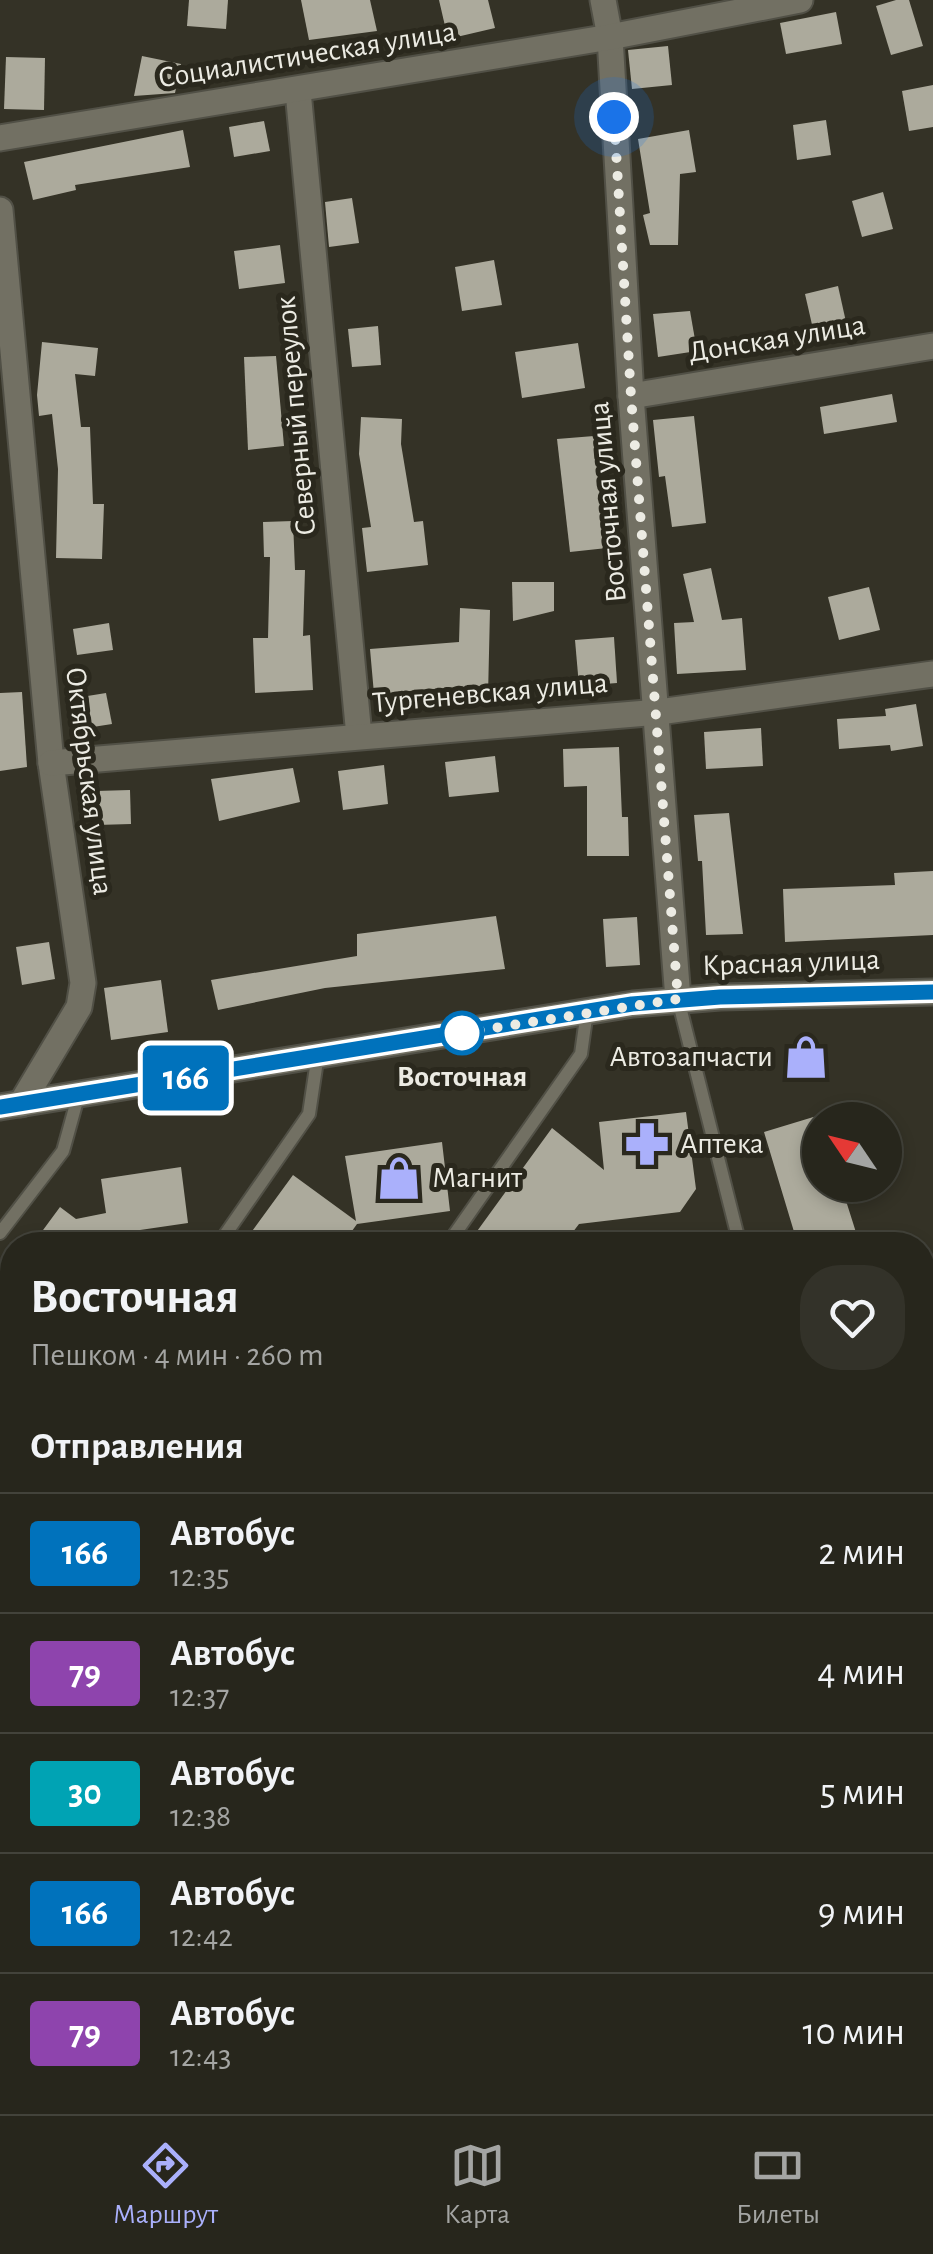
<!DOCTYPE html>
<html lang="ru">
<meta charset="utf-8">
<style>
body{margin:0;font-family:"Alegreya Sans",sans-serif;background:#333229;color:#f1f3f6;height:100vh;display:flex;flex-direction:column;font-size:38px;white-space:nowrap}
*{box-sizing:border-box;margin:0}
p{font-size:32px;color:#a4a5a3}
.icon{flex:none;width:55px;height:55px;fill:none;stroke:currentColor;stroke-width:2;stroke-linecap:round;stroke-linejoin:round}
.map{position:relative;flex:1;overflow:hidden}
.side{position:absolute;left:0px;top:1232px;width:935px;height:882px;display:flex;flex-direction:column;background:#27261c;border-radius:40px 40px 0 0;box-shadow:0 5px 15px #0003,0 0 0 2px #43433b}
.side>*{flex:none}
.badge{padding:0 20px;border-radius:8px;font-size:35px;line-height:65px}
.needle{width:65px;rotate:305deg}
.fabs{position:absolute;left:802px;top:1102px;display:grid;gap:20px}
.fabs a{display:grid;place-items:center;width:100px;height:100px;border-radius:50%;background:#27261c;box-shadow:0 5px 15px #0003,0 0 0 2px #43433b;font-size:50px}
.you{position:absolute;width:50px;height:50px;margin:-25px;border:8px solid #fff;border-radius:50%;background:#1a73e8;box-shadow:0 0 0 15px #1a73e833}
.map>.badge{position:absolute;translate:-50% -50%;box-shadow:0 0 0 5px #fff}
h2{padding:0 30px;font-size:38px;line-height:90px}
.round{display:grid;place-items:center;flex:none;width:105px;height:105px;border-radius:40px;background:#333229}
.headline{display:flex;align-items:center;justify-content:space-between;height:170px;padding:0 30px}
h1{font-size:48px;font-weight:700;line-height:75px}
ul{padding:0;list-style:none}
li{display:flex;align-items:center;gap:30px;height:120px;padding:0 30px;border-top:2px solid #43433b}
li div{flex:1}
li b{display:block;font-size:38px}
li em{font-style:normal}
li .badge{min-width:110px;font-weight:700;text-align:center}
.tab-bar{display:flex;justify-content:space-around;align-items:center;height:140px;border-top:2px solid #43433b;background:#27261c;font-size:28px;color:#a4a5a3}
.tab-bar a{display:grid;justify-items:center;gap:5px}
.tab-bar .on{color:#aab0fb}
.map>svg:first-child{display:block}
.building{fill:#acaa9c}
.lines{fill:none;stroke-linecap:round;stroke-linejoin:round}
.service-casing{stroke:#515046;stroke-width:16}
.minor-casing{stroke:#515046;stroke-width:29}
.tertiary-casing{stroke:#515046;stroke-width:29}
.path{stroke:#838278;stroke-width:5;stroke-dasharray:8 8;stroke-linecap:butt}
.service{stroke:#727063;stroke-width:12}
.minor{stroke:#727063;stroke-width:25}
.tertiary{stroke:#727063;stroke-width:25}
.line-casing{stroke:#fff;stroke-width:22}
.line{stroke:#0072bc;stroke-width:15}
.walk{stroke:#ecebe3;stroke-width:10;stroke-dasharray:0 18}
.stop-dot{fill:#fff;stroke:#0072bc;stroke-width:5}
.labels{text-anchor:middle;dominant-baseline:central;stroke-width:10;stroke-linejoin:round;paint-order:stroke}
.street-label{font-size:30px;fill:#ecebe3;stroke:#2a281d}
.poi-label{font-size:30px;fill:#ecebe3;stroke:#2a281d;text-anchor:start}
.stop-label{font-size:30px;font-weight:bold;fill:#ecebe3;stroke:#2a281d}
</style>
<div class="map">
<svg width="933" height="2114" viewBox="0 0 933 2114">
<rect width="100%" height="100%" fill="#343226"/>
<!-- building -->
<g class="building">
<path d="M189,0H228L226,29L187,26Z"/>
<path d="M301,0H370L377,31L309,40Z"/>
<path d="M439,0H488L495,28L448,39Z"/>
<path d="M896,0H909L923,46L891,55L876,6Z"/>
<path d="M836,12L842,44L786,54L780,23Z"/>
<path d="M668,46L672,85L632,89L628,50Z"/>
<path d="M142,56L181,64L175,93L134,96Z"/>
<path d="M6,57L45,58L44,110L4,109Z"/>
<path d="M933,85V127L909,131L902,91Z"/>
<path d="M826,120L831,155L797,160L793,125Z"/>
<path d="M264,121L270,151L234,157L229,127Z"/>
<path d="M183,130L190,167L75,185L76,190L33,200L24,162Z"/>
<path d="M689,130L696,172L680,174L678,245H650L643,215L650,213L638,139Z"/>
<path d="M883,192L893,229L862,237L852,201Z"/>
<path d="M352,198L359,243L329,247L325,202Z"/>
<path d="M280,245L285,283L239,289L234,251Z"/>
<path d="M494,260L502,305L462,311L455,267Z"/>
<path d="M838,286L846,322L813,329L805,294Z"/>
<path d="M690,311L697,351L658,357L653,314Z"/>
<path d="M378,326L381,365L352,367L348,329Z"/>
<path d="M42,342L98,348L95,376L75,374L81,427H90L93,504H104L102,559L56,558L58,469L52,414L39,416L37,395Z"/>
<path d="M578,343L585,388L522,398L515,352Z"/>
<path d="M276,356L284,446L248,450L244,357Z"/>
<path d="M892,394L897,422L824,434L820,407Z"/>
<path d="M694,416L706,523L672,527L665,476L659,477L653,420Z"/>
<path d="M361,417L402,419L401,444L414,522L423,521L428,565L367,572L362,528L371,527L359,454Z"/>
<path d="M594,436L607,548L570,552L557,439Z"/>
<path d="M293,521L295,570H305L303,636L310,635L313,690L255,693L253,638H268L270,557H264L263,522Z"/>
<path d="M711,568L722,620L742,618L746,670L677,674L674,623L694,622L683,574Z"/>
<path d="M512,582H554V611L513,621Z"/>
<path d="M869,587L880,630L839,640L828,597Z"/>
<path d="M460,608L490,610L488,696H457V687L374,694L370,649L459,642Z"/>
<path d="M109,623L113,650L77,655L73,629Z"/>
<path d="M614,637L617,683L579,686L575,640Z"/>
<path d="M22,692L27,767L0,771V693Z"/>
<path d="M106,693L112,724L80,729L75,698Z"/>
<path d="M916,704L923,746L891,751L890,745L839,749L837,719L886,716L885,709Z"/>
<path d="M761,728L763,766L706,769L704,732Z"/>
<path d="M619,747L622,817H628L629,856H587V786L564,787L563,749Z"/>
<path d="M495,756L499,792L449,797L445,762Z"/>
<path d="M384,765L388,804L343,810L338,771Z"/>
<path d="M293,768L300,802L219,821L211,779Z"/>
<path d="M130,790L131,824L97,825L96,791Z"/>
<path d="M729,813L743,934L706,935L702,861H698L694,815Z"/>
<path d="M933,871V935L785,942L783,889L895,885L894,873Z"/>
<path d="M496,916L505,969L325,988L218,1010L211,980L357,956V934Z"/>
<path d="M637,917L640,965L606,967L603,919Z"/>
<path d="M49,942L55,979L22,985L16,947Z"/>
<path d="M161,980L168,1032L111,1040L104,988Z"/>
<path d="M787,1046L819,1047L818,1068L787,1067Z"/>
<path d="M686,1112L696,1189L680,1212L579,1224L563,1245H467L552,1128L604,1170L599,1122Z"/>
<path d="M820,1115V1185H841L860,1245H798L764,1132Z"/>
<path d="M442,1142L450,1211L357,1224L342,1245H242L293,1175L356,1221L345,1156Z"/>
<path d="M181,1167L188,1223L99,1236L92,1245H32L60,1207L76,1219L106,1213L101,1179Z"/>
</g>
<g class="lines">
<!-- service casing -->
<g class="service-casing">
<g id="service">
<path d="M678,999L740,1245"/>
<path d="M0,1233L63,1151L78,1097"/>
<path d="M218,1245L309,1114L318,1054"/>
<path d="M447,1245L581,1054L587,1011"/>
<path d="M0,1499L12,1489"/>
<path d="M0,1759L12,1808"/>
<path d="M922,1784L933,1782"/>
<path d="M922,1928L933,1925"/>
<path d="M0,1999L7,1997"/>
<path d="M922,2084L933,2081"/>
<path d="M818,2114L859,2102"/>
</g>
</g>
<!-- minor casing -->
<g class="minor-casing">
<g id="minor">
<path d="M603,0L610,37L631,396L678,999"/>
<path d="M298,91L359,736"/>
<path d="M0,138L610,37L800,0"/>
<path d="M0,210L51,763L83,983L79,1007L21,1104"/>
<path d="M631,396L933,346"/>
<path d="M51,763L659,712L933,674"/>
</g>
</g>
<!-- tertiary casing -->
<g class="tertiary-casing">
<path id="tertiary" d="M0,1107L633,1004L720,997L933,992"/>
</g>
<!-- path -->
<path class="path" d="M101,2102L104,2114"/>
<!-- service -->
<use href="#service" class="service"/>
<!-- minor -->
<use href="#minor" class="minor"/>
<!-- tertiary -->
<use href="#tertiary" class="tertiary"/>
</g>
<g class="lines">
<!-- line casing -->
<g class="line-casing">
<path id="line" d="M0,1107L632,1004L720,997L933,992"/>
</g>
<!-- line -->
<use href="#line" class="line"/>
<!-- walk -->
<path class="walk" d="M462,1033L678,999L631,396L614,117"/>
</g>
<!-- icons -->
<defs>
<g id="shop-bare" transform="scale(3.45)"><path d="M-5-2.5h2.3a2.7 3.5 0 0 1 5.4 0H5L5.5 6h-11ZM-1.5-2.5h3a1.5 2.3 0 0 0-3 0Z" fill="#aab0fb" stroke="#2a281d" stroke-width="2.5" paint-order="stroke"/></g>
<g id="pharmacy-bare" transform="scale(3.45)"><path d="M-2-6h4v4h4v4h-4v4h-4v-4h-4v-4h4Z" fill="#aab0fb" stroke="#2a281d" stroke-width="2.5" paint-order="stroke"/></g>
</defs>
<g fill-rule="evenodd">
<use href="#shop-bare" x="806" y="1057"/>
<use href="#pharmacy-bare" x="647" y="1144"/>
<use href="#shop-bare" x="399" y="1178"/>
</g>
<!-- markers -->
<circle class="stop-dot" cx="462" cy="1033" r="20"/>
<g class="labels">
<!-- street labels -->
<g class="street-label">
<text transform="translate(307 55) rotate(-9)">Социалистическая улица</text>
<text transform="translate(777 339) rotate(-9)">Донская улица</text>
<text transform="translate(296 416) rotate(-95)">Северный переулок</text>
<text transform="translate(608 502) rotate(-95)">Восточная улица</text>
<text transform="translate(490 693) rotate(-5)">Тургеневская улица</text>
<text transform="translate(89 781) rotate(83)">Октябрьская улица</text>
<text transform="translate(791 963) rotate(-2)">Красная улица</text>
</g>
<!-- poi labels -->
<g class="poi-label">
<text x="773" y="1057" text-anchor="end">Автозапчасти</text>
<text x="680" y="1144">Аптека</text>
<text x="432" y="1178">Магнит</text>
</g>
<!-- stop labels -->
<g class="stop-label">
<text x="462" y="1077">Восточная</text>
</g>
</g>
</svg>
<div class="fabs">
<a><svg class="needle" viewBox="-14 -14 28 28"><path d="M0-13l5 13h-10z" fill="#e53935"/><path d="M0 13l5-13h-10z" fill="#a4a5a3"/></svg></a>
</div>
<div class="you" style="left:614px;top:117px"></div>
<b class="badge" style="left:186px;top:1078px;background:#0072bc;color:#fff">166</b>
<section class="side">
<div class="headline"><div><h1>Восточная</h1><p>Пешком · 4 мин · 260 m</p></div><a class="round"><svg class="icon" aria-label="heart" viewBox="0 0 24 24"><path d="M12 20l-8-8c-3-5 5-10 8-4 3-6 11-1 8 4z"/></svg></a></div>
<h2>Отправления</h2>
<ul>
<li><span class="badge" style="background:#0072bc;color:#fff">166</span><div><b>Автобус</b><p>12:35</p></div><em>2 мин</em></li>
<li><span class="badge" style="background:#8e44ad;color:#fff">79</span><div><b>Автобус</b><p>12:37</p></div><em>4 мин</em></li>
<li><span class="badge" style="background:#00a3b4;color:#fff">30</span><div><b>Автобус</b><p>12:38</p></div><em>5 мин</em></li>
<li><span class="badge" style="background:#0072bc;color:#fff">166</span><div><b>Автобус</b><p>12:42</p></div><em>9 мин</em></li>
<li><span class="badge" style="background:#8e44ad;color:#fff">79</span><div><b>Автобус</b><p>12:43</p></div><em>10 мин</em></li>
</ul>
</section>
</div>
<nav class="tab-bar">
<a class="on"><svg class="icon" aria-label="directions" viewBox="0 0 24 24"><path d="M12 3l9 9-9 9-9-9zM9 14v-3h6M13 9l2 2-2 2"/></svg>Маршрут</a>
<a><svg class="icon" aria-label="map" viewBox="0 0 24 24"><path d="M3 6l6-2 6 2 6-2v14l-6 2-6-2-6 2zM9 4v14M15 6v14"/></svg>Карта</a>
<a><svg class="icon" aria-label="tickets" viewBox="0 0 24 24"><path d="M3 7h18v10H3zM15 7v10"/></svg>Билеты</a>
</nav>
